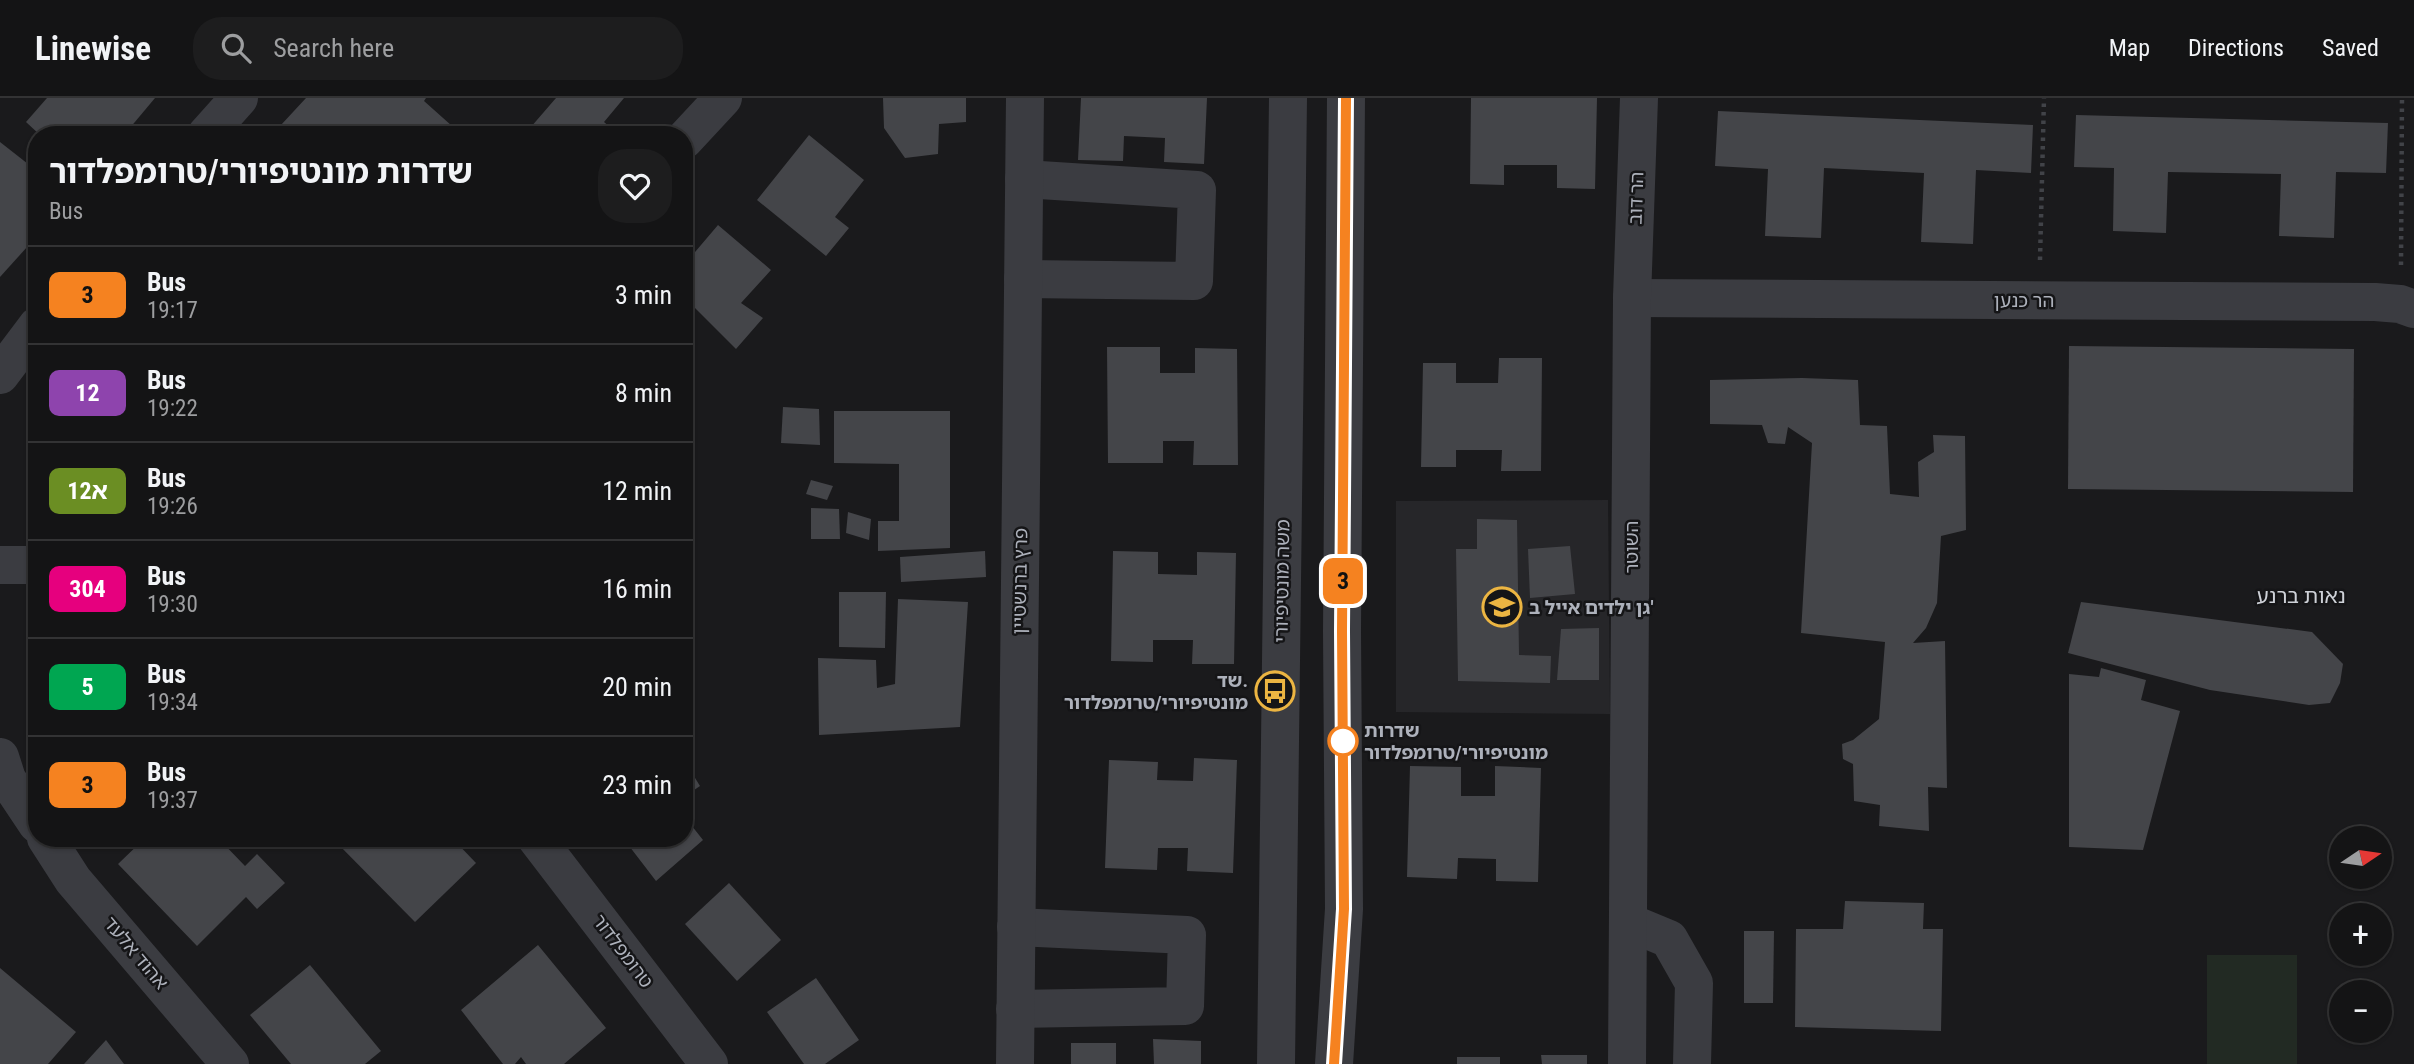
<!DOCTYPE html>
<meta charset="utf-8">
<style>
body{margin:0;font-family:"Roboto Condensed","Noto Sans Hebrew",sans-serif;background:#1d1d1e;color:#f1f3f6;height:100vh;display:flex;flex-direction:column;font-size:26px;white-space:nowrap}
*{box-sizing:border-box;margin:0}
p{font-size:23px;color:#9d9ea0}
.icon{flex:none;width:38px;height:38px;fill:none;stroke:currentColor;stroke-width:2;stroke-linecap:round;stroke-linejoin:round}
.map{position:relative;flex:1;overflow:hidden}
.drawer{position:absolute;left:28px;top:28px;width:665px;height:721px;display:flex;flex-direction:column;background:#141415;border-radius:28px;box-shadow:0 2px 5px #0004,0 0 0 2px #333334}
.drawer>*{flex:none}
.badge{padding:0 14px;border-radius:10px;font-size:24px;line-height:46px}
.needle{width:46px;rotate:77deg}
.fabs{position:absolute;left:2329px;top:728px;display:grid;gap:14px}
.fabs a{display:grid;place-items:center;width:63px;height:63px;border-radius:50%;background:#141415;box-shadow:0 2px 5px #0004,0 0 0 2px #333334;font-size:35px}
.map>.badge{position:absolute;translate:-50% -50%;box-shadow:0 0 0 4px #fff}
.round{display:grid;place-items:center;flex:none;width:74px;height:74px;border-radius:28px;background:#1d1d1e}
.headline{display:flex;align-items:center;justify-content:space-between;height:119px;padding:0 21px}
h1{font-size:33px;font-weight:700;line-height:52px}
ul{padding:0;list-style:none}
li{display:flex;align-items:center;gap:21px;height:98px;padding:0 21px;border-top:2px solid #333334}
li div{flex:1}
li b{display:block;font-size:26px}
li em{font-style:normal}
li .badge{min-width:77px;font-weight:700;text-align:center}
header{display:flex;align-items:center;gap:42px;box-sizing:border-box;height:98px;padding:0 35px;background:#141415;border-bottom:2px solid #333334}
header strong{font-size:33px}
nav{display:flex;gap:38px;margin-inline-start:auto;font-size:24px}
.search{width:490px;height:63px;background:#1d1d1e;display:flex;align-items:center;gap:18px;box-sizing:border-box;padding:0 24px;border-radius:28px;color:#9d9ea0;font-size:26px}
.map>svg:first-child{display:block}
.built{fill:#262629}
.green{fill:#222a23}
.building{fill:#444549}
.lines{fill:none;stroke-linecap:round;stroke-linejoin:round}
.path{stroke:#414348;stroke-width:4.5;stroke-dasharray:3.5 5;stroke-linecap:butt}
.minor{stroke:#3b3c41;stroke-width:38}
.line-casing{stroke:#fff;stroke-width:16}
.line{stroke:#f58220;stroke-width:10}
.stop-dot{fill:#fff;stroke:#f58220;stroke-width:3.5}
.labels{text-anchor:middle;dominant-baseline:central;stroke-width:5;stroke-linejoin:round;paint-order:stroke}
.street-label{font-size:19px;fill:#adb1bb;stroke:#151517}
.poi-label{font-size:19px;font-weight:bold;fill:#adb1bb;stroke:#151517;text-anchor:start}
.stop-label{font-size:19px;font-weight:bold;fill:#adb1bb;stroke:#151517;text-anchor:start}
.neighbourhood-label{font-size:21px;fill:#ced1d7;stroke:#151517}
</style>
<header>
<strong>Linewise</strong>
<div class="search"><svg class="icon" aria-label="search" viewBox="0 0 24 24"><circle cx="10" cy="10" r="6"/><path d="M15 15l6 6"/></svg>Search here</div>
<nav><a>Map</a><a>Directions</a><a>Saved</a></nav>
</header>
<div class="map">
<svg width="2414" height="966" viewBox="0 0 2414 966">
<rect width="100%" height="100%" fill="#1a1a1c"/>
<!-- built -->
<path class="built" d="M1608,402L1610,616L1396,614V403Z"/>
<!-- green -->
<rect class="green" x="2207" y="857" width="90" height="109"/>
<!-- building -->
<g class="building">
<path d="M47,0H155L124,37H40L26,24Z"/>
<path d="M306,0H426L424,3L452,28L445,37H291L281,27Z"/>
<path d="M556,0H624L604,24L619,37H524Z"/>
<path d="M883,0H966V24L939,26L938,56L905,60L884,30Z"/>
<path d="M1081,0H1207L1204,66L1164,64L1165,40L1124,38L1123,63L1078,62Z"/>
<path d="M1471,0H1597L1595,91L1557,90V67H1504V87L1470,86Z"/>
<path d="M1718,13L2033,27L2031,75L1976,72L1973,146L1921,144L1924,75L1824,70L1821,140L1765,138L1768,71L1715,68Z"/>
<path d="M2076,17L2388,25L2386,75L2336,74L2334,140L2279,138L2281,76L2168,74L2166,135L2113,133L2114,70L2074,69Z"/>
<path d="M809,37L864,82L835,119L849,130L826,158L757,102Z"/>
<path d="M0,44L37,73V138L0,179Z"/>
<path d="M718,127L771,172L741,205L763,220L736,251L684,199V167Z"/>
<path d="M2069,248L2354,251L2353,394L2068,391Z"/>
<path d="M1107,249H1160V275H1195V250L1237,251L1238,367H1193L1194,343H1163V365H1108Z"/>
<path d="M1499,260H1542L1541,373H1501L1502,352H1456V369H1421L1423,265H1456V285H1498Z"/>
<path d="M1802,280L1858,282L1860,327L1887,328L1890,396L1919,399L1918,364L1934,354L1933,337L1965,338L1966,432L1941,438L1937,505L1926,530L1913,545L1945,543L1947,690L1928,689L1929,733L1879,728L1880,707L1854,703L1853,666L1843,661L1842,646L1853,642L1879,621L1885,544L1801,535L1812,345L1788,329L1785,346L1768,345L1762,327L1710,326V282Z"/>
<path d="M783,309L819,311L820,347L781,345Z"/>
<path d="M834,313H950V450L878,453V423H899V366L834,365Z"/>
<path d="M811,382L833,388L827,402L806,396Z"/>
<path d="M811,410L839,411L840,441H811Z"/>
<path d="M848,414L871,421L869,442L846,435Z"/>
<path d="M1477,421L1517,422L1519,557L1551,558L1550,585L1458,583L1456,451H1477Z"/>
<path d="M1570,448L1575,496L1530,500L1528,451Z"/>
<path d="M985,453L986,479L901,484L900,459Z"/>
<path d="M1113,453L1158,454V476L1197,477V454L1236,455L1234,566H1192L1193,542H1153V564L1111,563Z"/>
<path d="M839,494H886L885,550L839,549Z"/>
<path d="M898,501L968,504L960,629L819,637L818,560L876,562L877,590L895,586Z"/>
<path d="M2081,504L2312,534L2343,566L2340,585L2330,605L2309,607L2210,592L2068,555Z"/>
<path d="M1599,530V582H1557L1561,531Z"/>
<path d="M2101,570L2146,582L2141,602L2180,613L2143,752L2069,749V576L2099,579Z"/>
<path d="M1194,660L1237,662L1233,775L1187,773L1188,750H1158L1157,772L1105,770L1109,662L1158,664L1157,682L1193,683Z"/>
<path d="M684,662L700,688L684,699Z"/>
<path d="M1410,668L1461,669V698H1495V668L1541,670L1538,784L1496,783V761L1458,760L1457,781L1407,779Z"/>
<path d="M684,718L703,742L656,783L623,740H684Z"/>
<path d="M145,740H218L245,768L257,756L285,785L257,811L246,799L197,848L118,766Z"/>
<path d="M332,740H452L476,765L415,824Z"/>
<path d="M729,785L781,842L737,883L685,826Z"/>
<path d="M1845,803L1924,805L1923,831H1943L1941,933L1795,929L1796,831H1843Z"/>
<path d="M1744,833H1774L1773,905H1744Z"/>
<path d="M538,847L606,930L564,966H526L521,959L515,966H503L461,912Z"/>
<path d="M310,867L381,953L365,966H291L250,917Z"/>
<path d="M0,870L76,934L48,966H0Z"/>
<path d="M816,880L859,942L825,966H804L767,914Z"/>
<path d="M1153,941L1201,943V966H1154Z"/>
<path d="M106,942L124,966H84Z"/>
<rect x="1071" y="945" width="45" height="21"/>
<path d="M1541,957H1587V966H1542Z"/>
<rect x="1457" y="959" width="43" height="7"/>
</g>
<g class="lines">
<!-- path -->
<g class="path">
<path d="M2040,162L2044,0"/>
<path d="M2401,167L2402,0"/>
</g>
<!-- minor -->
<g class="minor">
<path d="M206,37L239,0"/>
<path d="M684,42L723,0"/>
<path d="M1023,181L1194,183L1197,92L1024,81"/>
<path d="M1632,200L2375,204L2400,206L2414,211"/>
<path d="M0,277L37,228"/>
<path d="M0,467H37"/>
<path d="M0,659L7,681L37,726"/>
<path d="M46,740L73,782L230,966"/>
<path d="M536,740L709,966"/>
<path d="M1628,824L1669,841L1694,885L1692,966"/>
<path d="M1015,911L1185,908L1187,837L1016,829"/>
<path d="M1015,966L1025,0"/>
<path d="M1276,966L1288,0"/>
<path d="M1334,966L1344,811L1342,533L1346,0"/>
<path d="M1627,966L1632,200L1639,0"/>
</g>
</g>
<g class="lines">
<!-- line casing -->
<g class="line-casing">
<path id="line" d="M1334,966L1344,811L1342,533L1346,0"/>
</g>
<!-- line -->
<use href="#line" class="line"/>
</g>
<!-- icons -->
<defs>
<g id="school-ring" transform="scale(2.0125)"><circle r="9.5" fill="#151517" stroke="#ecb542" stroke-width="1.5"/><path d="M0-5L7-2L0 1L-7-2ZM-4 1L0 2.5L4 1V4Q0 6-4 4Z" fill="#ecb542"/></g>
<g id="bus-ring" transform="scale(2.0125)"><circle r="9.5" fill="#151517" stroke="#ecb542" stroke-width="1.5"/><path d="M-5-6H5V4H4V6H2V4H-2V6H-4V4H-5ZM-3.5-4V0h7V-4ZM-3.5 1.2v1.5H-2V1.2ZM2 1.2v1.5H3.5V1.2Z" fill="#ecb542"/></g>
</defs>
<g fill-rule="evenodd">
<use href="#school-ring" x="1502" y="509"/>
<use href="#bus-ring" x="1275" y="593"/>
</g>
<!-- markers -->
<circle class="stop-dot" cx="1343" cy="643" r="14"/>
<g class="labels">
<!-- street labels -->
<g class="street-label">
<text transform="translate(1636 100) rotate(-88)">הר דוב</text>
<text x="2024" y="202">הר כנען</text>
<text transform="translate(1631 449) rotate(-90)">השוטר</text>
<text transform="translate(1020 483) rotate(-89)">פרץ ברנשטיין</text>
<text transform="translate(1282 483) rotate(-89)">משה מונטיפיורי</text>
<text transform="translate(623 853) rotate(53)">טרומפלדור</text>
<text transform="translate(136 855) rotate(50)">אהוד אלעד</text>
</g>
<!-- poi labels -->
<g class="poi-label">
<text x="1529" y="509">גן ילדים אייל ב'</text>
<text x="1248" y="582" text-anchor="end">שד.<tspan x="1248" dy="22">מונטיפיורי/טרומפלדור</tspan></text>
</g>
<!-- stop labels -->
<g class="stop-label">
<text x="1364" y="632">שדרות<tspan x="1364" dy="22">מונטיפיורי/טרומפלדור</tspan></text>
</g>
<!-- neighbourhood labels -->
<g class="neighbourhood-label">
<text x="2301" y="498">נאות ברנע</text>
</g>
</g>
</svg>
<div class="fabs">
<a><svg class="needle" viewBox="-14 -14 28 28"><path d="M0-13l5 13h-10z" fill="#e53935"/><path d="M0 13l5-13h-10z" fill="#9d9ea0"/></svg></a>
<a>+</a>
<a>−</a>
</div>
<b class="badge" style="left:1343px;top:483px;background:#f58220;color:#111">3</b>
<section class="drawer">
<div class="headline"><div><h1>שדרות מונטיפיורי/טרומפלדור</h1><p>Bus</p></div><a class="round"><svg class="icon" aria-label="heart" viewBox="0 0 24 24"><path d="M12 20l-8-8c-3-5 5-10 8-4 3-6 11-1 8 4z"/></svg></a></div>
<ul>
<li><span class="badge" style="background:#f58220;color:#111">3</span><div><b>Bus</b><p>19:17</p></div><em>3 min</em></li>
<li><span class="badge" style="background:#8e44ad;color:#fff">12</span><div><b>Bus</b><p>19:22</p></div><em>8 min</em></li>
<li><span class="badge" style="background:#6b8e23;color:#fff">12א</span><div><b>Bus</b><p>19:26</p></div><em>12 min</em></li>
<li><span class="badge" style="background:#e6007e;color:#fff">304</span><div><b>Bus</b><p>19:30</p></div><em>16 min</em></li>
<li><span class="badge" style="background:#00a651;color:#fff">5</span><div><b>Bus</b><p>19:34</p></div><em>20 min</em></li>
<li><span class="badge" style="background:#f58220;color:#111">3</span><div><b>Bus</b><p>19:37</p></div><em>23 min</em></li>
</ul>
</section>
</div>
